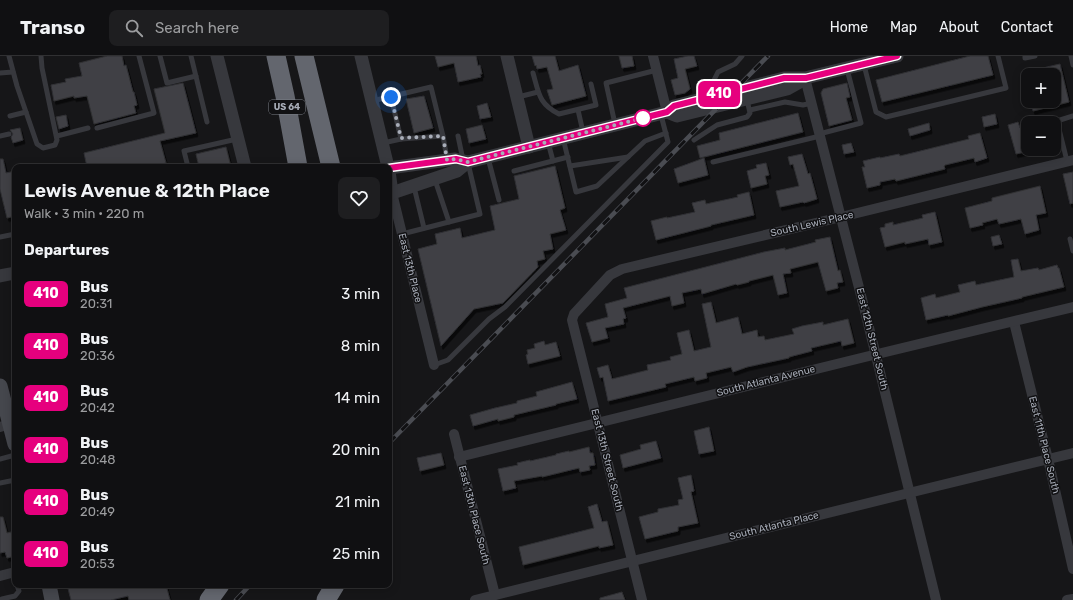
<!DOCTYPE html>
<meta charset="utf-8">
<style>
body{margin:0;font-family:Rubik,sans-serif;background:#1e1e20;color:#f1f3f6;height:100vh;display:flex;flex-direction:column;font-size:15px;white-space:nowrap}
*{box-sizing:border-box;margin:0}
p{font-size:13px;color:#9c9d9f}
.icon{flex:none;width:22px;height:22px;fill:none;stroke:currentColor;stroke-width:2;stroke-linecap:round;stroke-linejoin:round}
.map{position:relative;flex:1;overflow:hidden}
.side{position:absolute;left:12px;top:108px;width:380px;height:424px;display:flex;flex-direction:column;background:#101012;border-radius:8px;box-shadow:0 2px 10px #0003,0 0 0 1px #303032}
.side>*{flex:none}
.badge{padding:0 8px;border-radius:6px;font-size:14px;line-height:26px}
.fabs{position:absolute;left:1021px;top:12px;display:grid;gap:8px}
.fabs a{display:grid;place-items:center;width:40px;height:40px;border-radius:8px;background:#101012;box-shadow:0 2px 10px #0003,0 0 0 1px #303032;font-size:20px}
.you{position:absolute;width:20px;height:20px;margin:-10px;border:3px solid #fff;border-radius:50%;background:#1a73e8;box-shadow:0 0 0 6px #1a73e833}
.map>.badge{position:absolute;translate:-50% -50%;box-shadow:0 0 0 2px #fff}
h2{padding:0 12px;font-size:15px;line-height:36px}
.round{display:grid;place-items:center;flex:none;width:42px;height:42px;border-radius:8px;background:#1e1e20}
.head{display:flex;align-items:center;justify-content:space-between;height:68px;padding:0 12px}
h1{font-size:19px;font-weight:600;line-height:30px}
ul{padding:0;list-style:none}
li{display:flex;align-items:center;gap:12px;height:52px;padding:0 12px}
li div{flex:1}
li b{display:block;font-size:15px}
li em{font-style:normal}
li .badge{min-width:44px;font-weight:700;text-align:center}
header{display:flex;align-items:center;gap:24px;box-sizing:border-box;height:56px;padding:0 20px;background:#101012;border-bottom:1px solid #303032}
header strong{font-size:19px}
nav{display:flex;gap:22px;margin-inline-start:auto;font-size:14px}
.search{width:280px;height:36px;background:#1e1e20;display:flex;align-items:center;gap:10px;box-sizing:border-box;padding:0 14px;border-radius:8px;color:#9c9d9f;font-size:15px}
.map>svg:first-child{display:block}
.building{fill:#404145;stroke:#303034;filter:url(#shadow)}
.lines{fill:none;stroke-linecap:round;stroke-linejoin:round}
.service{stroke:#37383d;stroke-width:5}
.minor{stroke:#37383d;stroke-width:10}
.tertiary{stroke:#37383d;stroke-width:13}
.secondary{stroke:#45474d;stroke-width:15}
.motorway{stroke:#63666e;stroke-width:19}
.rail-casing{stroke:#4a4c52;stroke-width:4.5}
.rail{stroke:#111113;stroke-width:3;stroke-dasharray:9;stroke-linecap:butt}
.line-casing{stroke:#fff;stroke-width:9}
.line{stroke:#e6007e;stroke-width:6}
.walk{stroke:#a8adb8;stroke-width:4;stroke-dasharray:0 7.2}
.stop-dot{fill:#fff;stroke:#e6007e;stroke-width:2}
.labels{text-anchor:middle;dominant-baseline:central;stroke-width:3;stroke-linejoin:round;paint-order:stroke}
.shield{fill:#111113;stroke:#7b7e86;stroke-width:1}
.shield-label{font-size:9px;font-weight:bold;fill:#a8adb8}
.street-label{font-size:10px;fill:#a8adb8;stroke:#111113}
</style>
<header>
<strong>Transo</strong>
<div class="search"><svg class="icon" aria-label="search" viewBox="0 0 24 24"><circle cx="10" cy="10" r="6"/><path d="M15 15l6 6"/></svg>Search here</div>
<nav><a>Home</a><a>Map</a><a>About</a><a>Contact</a></nav>
</header>
<div class="map">
<svg width="1073" height="544" viewBox="0 0 1073 544">
<defs>
<filter id="shadow"><feDropShadow dx="2" dy="3.5" stdDeviation="0" flood-color="#0009"/></filter>
</defs>
<rect width="100%" height="100%" fill="#161618"/>
<!-- building -->
<g class="building">
<path d="M107,0H122L124,10L126,9L133,36H134L137,49L134,50L136,57L94,68L87,40L74,42V40L54,45L51,29L66,26L65,23L82,20L79,7Z"/>
<path d="M435,0H476L478,10L480,9L482,18H480L481,21L458,26L454,7L438,11Z"/>
<path d="M532,0H555L559,15L578,9L586,40L552,49L547,34L553,33L547,11L537,13L536,9L535,10Z"/>
<path d="M619,0H632L634,10L622,12Z"/>
<path d="M688,0H694L697,10L685,13L690,33L685,37L675,39L671,24L678,22L674,3Z"/>
<path d="M970,0H988L993,19L882,46L876,24Z"/>
<path d="M1060,8L1069,46L1033,55L1030,45H1054V19H1025V16Z"/>
<path d="M183,27L196,77L160,85L166,107L148,111H87L84,97L165,77L154,33Z"/>
<path d="M847,27L850,41L846,42L852,64L829,70L821,37L823,33Z"/>
<path d="M424,40L433,72L414,77L406,43Z"/>
<path d="M487,47L491,61L480,63L477,50Z"/>
<path d="M798,57L803,76L700,102L697,90L720,84L719,77Z"/>
<path d="M995,58L997,68L984,71L982,61Z"/>
<path d="M66,59L68,70L59,73L56,61Z"/>
<path d="M1018,66L1020,72L1027,70L1028,74V90L1023,91L1025,96L1016,98L1008,69Z"/>
<path d="M929,67L930,74L910,80L908,73Z"/>
<path d="M482,69L486,83L469,87L466,73Z"/>
<path d="M20,72L23,84L13,87L11,81L13,78L10,74Z"/>
<path d="M980,77L987,102L975,106L974,102L945,109L944,110L945,113L896,125L895,123L880,126V129L867,132L862,111H865L863,105L880,101V102L899,98L900,100L969,83L968,80Z"/>
<path d="M851,87L854,96L844,98L842,89Z"/>
<path d="M226,91L231,111H199L196,98Z"/>
<path d="M802,98L808,118L810,117L817,143L804,147L803,146L780,151L776,135L799,130L793,108L790,109L788,101Z"/>
<path d="M704,102L708,119L678,127L674,113Z"/>
<path d="M0,103H3L6,117L15,115V160L7,162L0,133Z"/>
<path d="M766,107L769,119L765,120L767,128L751,132L747,115L757,112L756,109Z"/>
<path d="M555,110L565,152L560,154L566,174L550,178L553,193L543,195L545,203L537,205L538,211L503,247L474,253L441,290L418,193L437,188L435,178L460,172L462,182L495,174L490,150L519,143L514,120Z"/>
<path d="M1073,116V147L1070,148L1063,118Z"/>
<path d="M1040,130L1046,157L1036,159L1039,174L1025,178L1021,163L999,168L997,163L982,167L983,169L970,172L965,152L992,145V142Z"/>
<path d="M749,136L754,159L711,169V170L656,184L651,165L667,161V162L695,156L692,147L705,144L706,148L738,141L737,139Z"/>
<path d="M935,156L942,186L929,189L928,183L905,188V186L885,191L880,172L885,171V168L893,166V169L923,162L922,159Z"/>
<path d="M999,179L1002,188L993,190L991,181Z"/>
<path d="M830,181L838,215L840,214L843,226L837,227L838,232L826,235L818,206L790,213L791,217L783,218L787,237L778,239L773,219L749,225V226L737,229L736,228L702,238L701,233L682,237L684,247L672,250L670,240L623,252L626,262L623,263L624,268L605,272L608,282L592,286L586,267L608,261L605,248L627,242L624,232L764,196L785,192V194L816,186L815,184Z"/>
<path d="M1018,203L1021,215L1038,212L1039,214L1057,209L1058,212H1059L1064,231L1022,241V242L982,251L948,260V259L926,264L921,242L935,238L936,242L960,236L958,229L975,225L976,229L1014,221L1011,204Z"/>
<path d="M711,246L716,267L738,261L742,278L757,274L758,281L764,280L765,284L794,278L792,273L802,270L823,266V269L848,263L854,287L842,290L841,285L811,292L812,295L789,301V302L747,311L733,316L731,311L706,317L707,322L695,325L694,321L665,328L666,331L608,345L603,321L600,322L597,312L608,309L612,323L648,314L647,309L671,304L670,301L682,298L677,277L689,274L694,295L711,291L702,248Z"/>
<path d="M544,285L545,289L556,286L560,300L528,308L526,299L528,298L527,294L535,292L534,288Z"/>
<path d="M572,326L577,343L556,348V349L514,359V361L498,365V363L473,370L470,359L495,352L517,347V345L537,340L536,336Z"/>
<path d="M709,371L714,395L699,398L694,375Z"/>
<path d="M656,385L661,402L623,412L620,399L641,393L640,389Z"/>
<path d="M589,391L590,397H593L595,409L589,410L590,414L580,416L579,412L542,421V420L514,425L516,432L503,435L498,413L518,409L517,407L530,404V405L556,399V398L569,395V396Z"/>
<path d="M441,397L444,409L420,415L417,402Z"/>
<path d="M691,419L694,435L691,436L698,467L678,471V475L645,483L639,461L658,456V453L679,449L678,444L683,443L678,422Z"/>
<path d="M597,448L602,466L607,465L613,489L599,492V490L523,509L519,491L594,472L588,451Z"/>
<path d="M0,461H3L7,477L11,476L15,491V500L7,502L5,496L0,497Z"/>
<path d="M67,529H166L170,544H129L128,540L111,544H71Z"/>
<path d="M622,536L625,544H600V542Z"/>
</g>
<g class="lines">
<!-- service -->
<g class="service">
<path d="M9,0L17,30L37,88L43,92L55,89L57,84L42,12L41,0"/>
<path d="M160,0L167,27L196,20"/>
<path d="M191,0L207,66"/>
<path d="M1025,0V2L1035,0"/>
<path d="M1071,0L1073,9"/>
<path d="M864,9L876,56L886,61L1006,32L998,0"/>
<path d="M0,17L13,16"/>
<path d="M533,17C539,38 539,48 559,58L596,49L591,28"/>
<path d="M706,40L718,16L735,8L742,0"/>
<path d="M391,41L401,83L443,80"/>
<path d="M518,41L538,36"/>
<path d="M372,45L431,31L443,80L447,103"/>
<path d="M578,54L583,76"/>
<path d="M750,54L785,46L803,49L812,47"/>
<path d="M10,60L26,56"/>
<path d="M615,68L606,27L657,14"/>
<path d="M97,72L154,57L139,0"/>
<path d="M819,78L861,67L847,13"/>
<path d="M0,80L9,78"/>
<path d="M57,80L88,72"/>
<path d="M458,80L463,104"/>
<path d="M563,82L576,136L597,130L645,85L666,77"/>
<path d="M694,84L717,69L747,61L750,57L747,44"/>
<path d="M548,86L553,105"/>
<path d="M383,87L401,83"/>
<path d="M488,102L499,144"/>
<path d="M1067,105L1057,65L1073,60"/>
<path d="M713,106L820,80"/>
<path d="M570,110L628,101"/>
<path d="M188,111L184,95L237,83"/>
<path d="M514,115L568,101"/>
<path d="M435,124L449,166"/>
<path d="M414,131L424,172"/>
<path d="M402,178L480,158L468,107"/>
<path d="M0,181L15,178"/>
<path d="M1070,183L1073,195"/>
<path d="M434,309L448,304L489,263L505,251L668,86L661,59"/>
<path d="M0,403L15,399"/>
<path d="M0,427L15,424"/>
<path d="M2,543L15,540L19,535L17,529"/>
</g>
<!-- minor -->
<g class="minor">
<path d="M653,0L667,56"/>
<path d="M805,22L864,251L936,544"/>
<path d="M392,137L434,309"/>
<path d="M1014,266L1048,403L1073,513"/>
<path d="M0,371L10,368"/>
<path d="M454,378L495,539"/>
<path d="M459,401L865,301L1073,251"/>
<path d="M0,520L15,516"/>
<path d="M475,544L921,434L1073,397"/>
<path d="M642,544L572,264L574,258L610,219L622,213L841,161L1073,104"/>
<path d="M1067,544L1073,543"/>
</g>
<!-- tertiary -->
<g class="tertiary">
<path d="M217,0L245,111"/>
<path d="M361,0L388,111"/>
<path d="M507,0L529,91"/>
<path d="M667,56L677,60L787,33L805,23"/>
<path d="M389,112L455,103L468,106L667,56L674,50L784,22H805L897,0"/>
<path d="M389,115L392,137"/>
<path d="M389,138L457,115L468,106"/>
<path d="M0,220L15,217"/>
</g>
<!-- secondary -->
<g class="secondary">
<path d="M0,330L15,388"/>
<path d="M49,529L52,544"/>
</g>
<!-- motorway -->
<g class="motorway">
<path d="M276,0L285,40L298,111"/>
<path d="M304,0L331,111"/>
<path d="M209,544L220,529"/>
<path d="M326,544L335,529"/>
</g>
<!-- rail casing -->
<g class="rail-casing">
<g id="rail">
<path d="M389,387L768,0"/>
<path d="M236,544L250,529"/>
</g>
</g>
<!-- rail -->
<use href="#rail" class="rail"/>
</g>
<g class="lines">
<!-- line casing -->
<g class="line-casing">
<path id="line" d="M389,112L456,103L468,106L667,56L674,50L784,22H806L897,0"/>
</g>
<!-- line -->
<use href="#line" class="line"/>
<!-- walk -->
<path class="walk" d="M391,41L401,82L443,80L447,104L456,103L468,106L643,62"/>
</g>
<!-- markers -->
<circle class="stop-dot" cx="643" cy="62" r="8"/>
<g class="labels">
<!-- shield labels -->
<rect class="shield" x="269" y="44" width="36" height="14" rx="3"/>
<g class="shield-label">
<text x="287" y="51">US 64</text>
</g>
<!-- street labels -->
<g class="street-label">
<text transform="translate(812 168) rotate(-13)">South Lewis Place</text>
<text transform="translate(410 212) rotate(76)">East 13th Place</text>
<text transform="translate(872 283) rotate(76)">East 12th Street South</text>
<text transform="translate(766 325) rotate(-14)">South Atlanta Avenue</text>
<text transform="translate(1044 389) rotate(76)">East 11th Place South</text>
<text transform="translate(607 404) rotate(76)">East 13th Street South</text>
<text transform="translate(474 459) rotate(76)">East 13th Place South</text>
<text transform="translate(774 470) rotate(-14)">South Atlanta Place</text>
</g>
</g>
</svg>
<div class="fabs">
<a>+</a>
<a>−</a>
</div>
<div class="you" style="left:391px;top:41px"></div>
<b class="badge" style="left:719px;top:38px;background:#e6007e;color:#fff">410</b>
<section class="side">
<div class="head"><div><h1>Lewis Avenue &amp; 12th Place</h1><p>Walk · 3 min · 220 m</p></div><a class="round"><svg class="icon" aria-label="heart" viewBox="0 0 24 24"><path d="M12 20l-8-8c-3-5 5-10 8-4 3-6 11-1 8 4z"/></svg></a></div>
<h2>Departures</h2>
<ul>
<li><span class="badge" style="background:#e6007e;color:#fff">410</span><div><b>Bus</b><p>20:31</p></div><em>3 min</em></li>
<li><span class="badge" style="background:#e6007e;color:#fff">410</span><div><b>Bus</b><p>20:36</p></div><em>8 min</em></li>
<li><span class="badge" style="background:#e6007e;color:#fff">410</span><div><b>Bus</b><p>20:42</p></div><em>14 min</em></li>
<li><span class="badge" style="background:#e6007e;color:#fff">410</span><div><b>Bus</b><p>20:48</p></div><em>20 min</em></li>
<li><span class="badge" style="background:#e6007e;color:#fff">410</span><div><b>Bus</b><p>20:49</p></div><em>21 min</em></li>
<li><span class="badge" style="background:#e6007e;color:#fff">410</span><div><b>Bus</b><p>20:53</p></div><em>25 min</em></li>
</ul>
</section>
</div>
